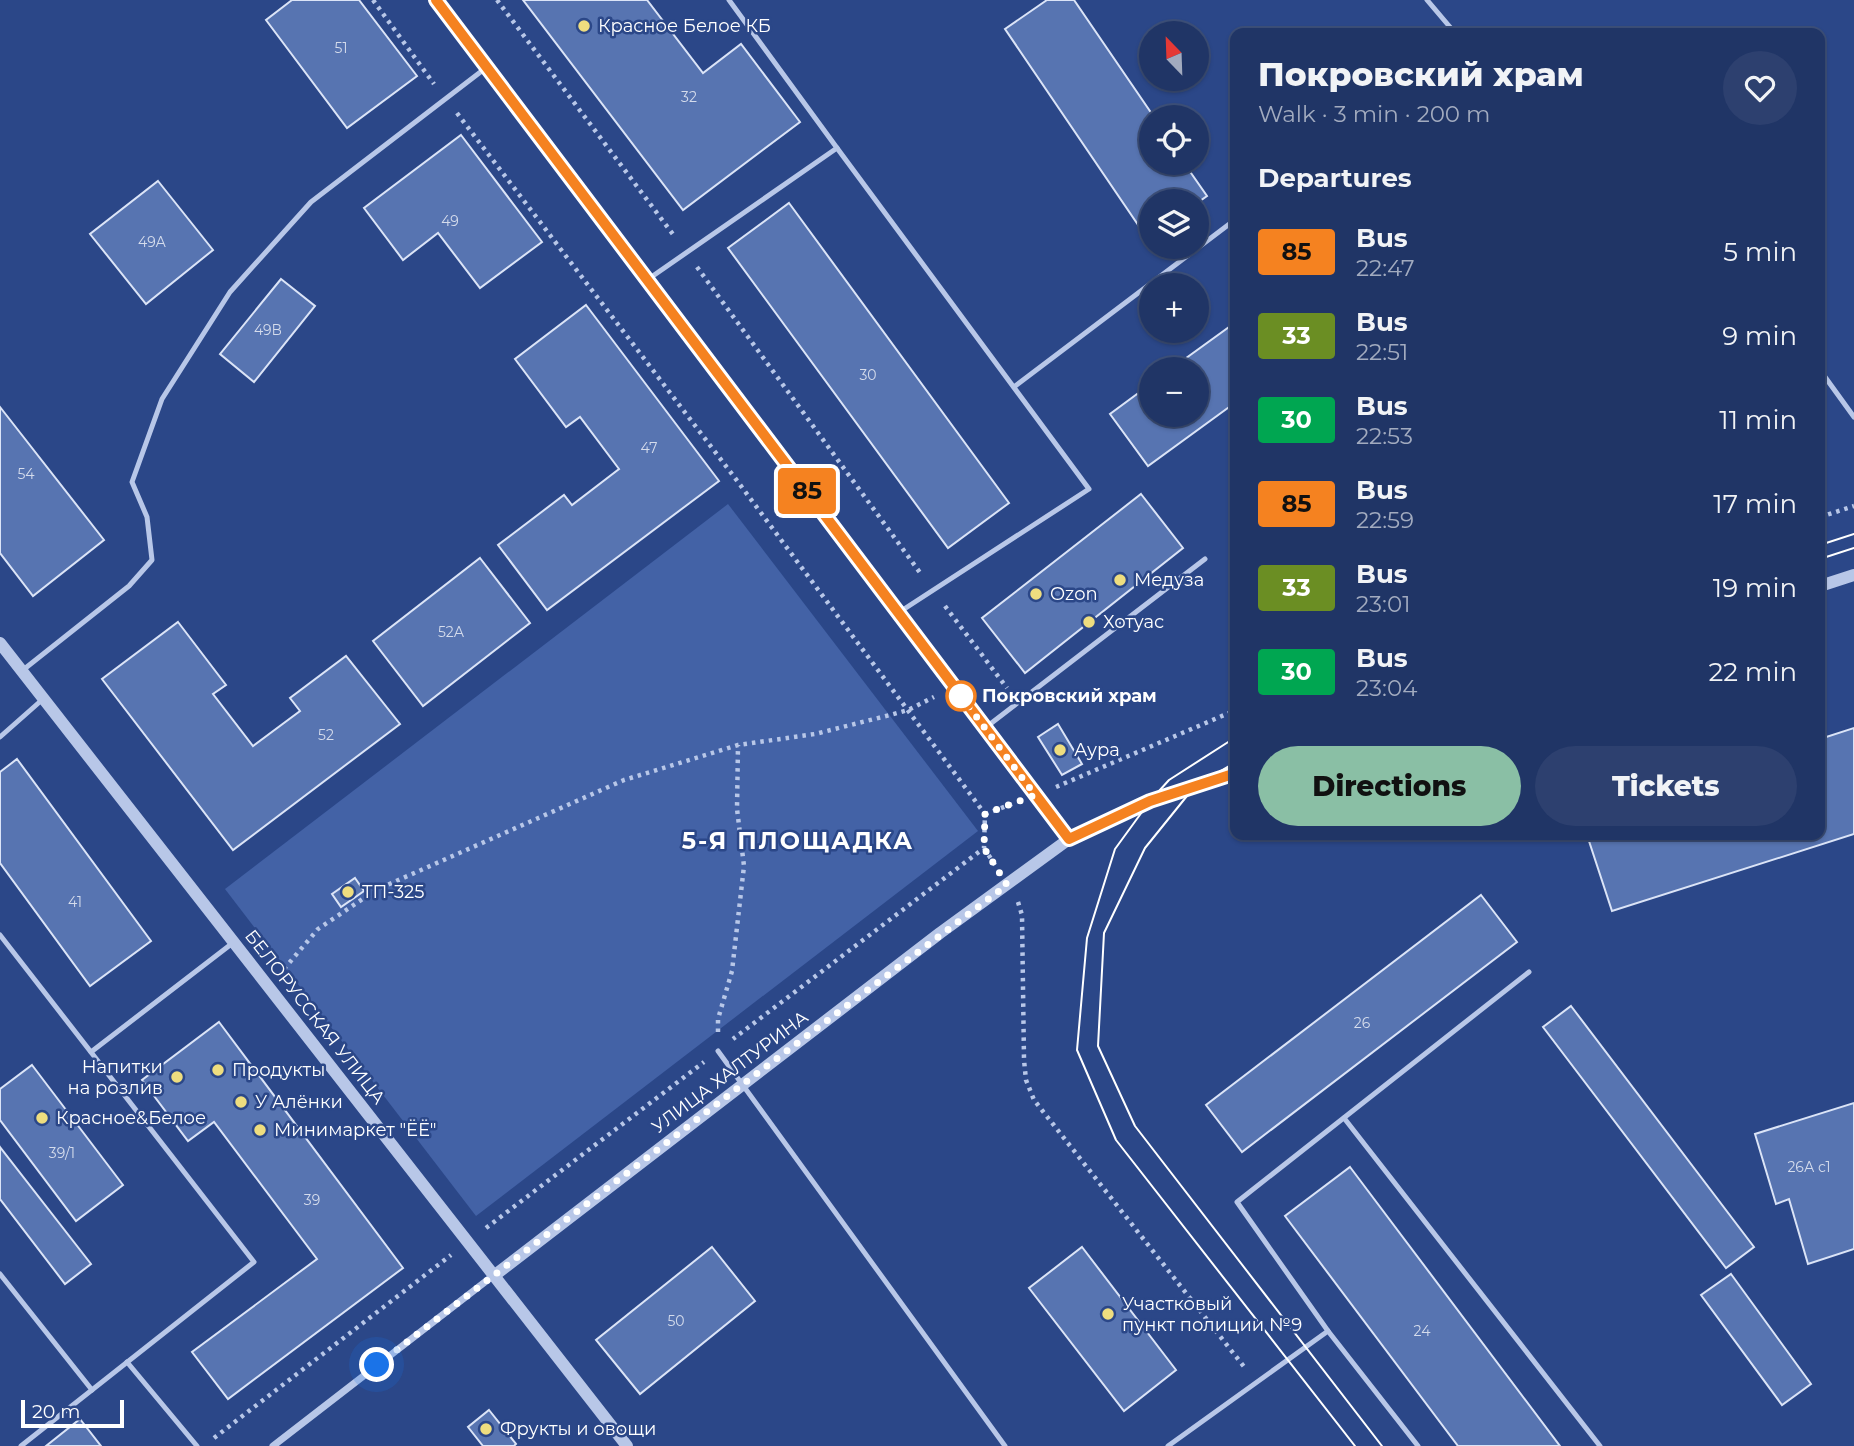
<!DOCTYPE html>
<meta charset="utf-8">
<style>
body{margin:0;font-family:Montserrat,sans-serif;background:#2d406f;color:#f1f3f6;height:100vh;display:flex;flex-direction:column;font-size:26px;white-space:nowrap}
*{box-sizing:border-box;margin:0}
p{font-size:23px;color:#a2abbf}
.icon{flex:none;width:38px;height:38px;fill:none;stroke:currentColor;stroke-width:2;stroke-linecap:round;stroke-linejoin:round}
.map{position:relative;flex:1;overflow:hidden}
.panel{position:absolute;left:1230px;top:28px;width:595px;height:812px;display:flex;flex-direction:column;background:#203566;border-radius:14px;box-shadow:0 2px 5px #0004,0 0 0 2px #3d507a}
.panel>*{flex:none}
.badge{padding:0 14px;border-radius:5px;font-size:24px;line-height:46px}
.needle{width:46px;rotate:337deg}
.tools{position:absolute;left:1139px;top:21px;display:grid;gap:14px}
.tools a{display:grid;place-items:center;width:70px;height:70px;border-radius:50%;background:#203566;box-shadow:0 2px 5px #0004,0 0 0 2px #3d507a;font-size:35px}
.scale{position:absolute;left:21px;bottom:18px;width:103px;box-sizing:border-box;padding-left:7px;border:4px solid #fff;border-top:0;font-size:19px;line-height:24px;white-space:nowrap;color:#fff;-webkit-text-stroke:5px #2b4788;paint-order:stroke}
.you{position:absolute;width:35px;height:35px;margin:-18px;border:5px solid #fff;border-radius:50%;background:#1a73e8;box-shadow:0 0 0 10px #1a73e833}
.map>.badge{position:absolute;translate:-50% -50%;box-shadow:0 0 0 4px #fff}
h2{padding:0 28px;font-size:26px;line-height:63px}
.round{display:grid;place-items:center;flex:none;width:74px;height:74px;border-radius:37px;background:#2d406f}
.head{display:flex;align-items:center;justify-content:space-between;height:119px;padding:0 28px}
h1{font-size:33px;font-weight:800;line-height:52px}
.action{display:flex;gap:14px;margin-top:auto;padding:14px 28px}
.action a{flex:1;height:80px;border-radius:42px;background:#8abfa5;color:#111;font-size:28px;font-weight:800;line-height:80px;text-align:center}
.action a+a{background:#2d406f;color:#f1f3f6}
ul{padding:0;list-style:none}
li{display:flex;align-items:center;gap:21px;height:84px;padding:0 28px}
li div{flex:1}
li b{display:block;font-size:26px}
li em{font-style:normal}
li .badge{min-width:77px;font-weight:700;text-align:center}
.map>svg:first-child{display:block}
.green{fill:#4362a6}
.building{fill:#5774b1;stroke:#dbe4f7;stroke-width:2}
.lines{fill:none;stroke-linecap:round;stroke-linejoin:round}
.path{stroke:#b8c7e8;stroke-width:4.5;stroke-dasharray:3.5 5;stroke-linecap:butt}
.service{stroke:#b8c7e8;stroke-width:5}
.minor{stroke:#b8c7e8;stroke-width:7}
.tertiary{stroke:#b8c7e8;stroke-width:12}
.tram{stroke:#fff;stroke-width:2}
.line-casing{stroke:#fff;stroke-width:16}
.line{stroke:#f58220;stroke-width:10}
.walk{stroke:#fff;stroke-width:7;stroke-dasharray:0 12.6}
.poi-dot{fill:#eedd7f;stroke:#2b4788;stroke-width:2.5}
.stop-dot{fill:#fff;stroke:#f58220;stroke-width:3.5}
.labels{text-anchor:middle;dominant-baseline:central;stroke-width:5;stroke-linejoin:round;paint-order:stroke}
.number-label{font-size:14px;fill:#d5dcec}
.poi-label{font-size:18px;fill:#fff;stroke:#2b4788;text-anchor:start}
.stop-label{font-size:18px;font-weight:bold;fill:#fff;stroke:#2b4788;text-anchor:start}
.street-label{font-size:18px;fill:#fff;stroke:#2b4788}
.district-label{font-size:24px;font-weight:bold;letter-spacing:2px;fill:#fff;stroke:#2b4788}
</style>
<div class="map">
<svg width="1854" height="1446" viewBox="0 0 1854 1446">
<rect width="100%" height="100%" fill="#2b4788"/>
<!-- green -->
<path class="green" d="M728,504L978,831L476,1216L225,889Z"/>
<!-- building -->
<g class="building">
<path d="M292,0H359L417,76L347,128L266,20Z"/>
<path d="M523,0H647L703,73L741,44L800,122L683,210Z"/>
<path d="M1047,0H1074L1154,117H1152V163H1184L1207,196L1197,203V201H1152V234L1147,238L1005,29Z"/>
<path d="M461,135L542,242L480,288L438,233L403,260L364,208Z"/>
<path d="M158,181L213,250L146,304L90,234Z"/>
<path d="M789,203L1009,503L948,548L728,248Z"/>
<path d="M281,279L315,306L254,382L220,354Z"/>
<path d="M586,305L719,481L547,610L498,545L564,495L572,505L619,469L580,417L566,427L515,359Z"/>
<path d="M1236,322V402L1148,466L1110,414L1152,383V415H1197V369H1171Z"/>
<path d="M0,407L104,540L33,596L0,553Z"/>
<path d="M1141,494L1183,548L1025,673L982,618Z"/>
<path d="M480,558L530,623L423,706L373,641Z"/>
<path d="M178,622L226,685L213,694L253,746L300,711L290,698L346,656L400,724L233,850L102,679Z"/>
<path d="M1058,724L1082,764L1062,775L1038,737Z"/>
<path d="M1854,728V834L1612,911L1587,835H1820V739Z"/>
<path d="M17,759L151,941L90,986L0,863V772Z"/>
<path d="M355,878L364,891L341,907L332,894Z"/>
<path d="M1481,895L1517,942L1242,1152L1206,1105Z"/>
<path d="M1571,1006L1754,1247L1726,1268L1543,1027Z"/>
<path d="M219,1022L403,1268L228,1399L192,1352L317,1259L214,1122L188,1141L142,1080Z"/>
<path d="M32,1065L123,1185L76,1221L0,1120V1089Z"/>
<path d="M1854,1103V1249L1808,1264L1789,1199L1776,1204L1755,1134Z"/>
<path d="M0,1147L91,1264L65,1284L0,1199Z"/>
<path d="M1350,1167L1560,1446H1458L1285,1216Z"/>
<path d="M712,1247L755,1301L640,1394L596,1340Z"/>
<path d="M1082,1247L1176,1370L1124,1411L1029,1288Z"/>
<path d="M1731,1274L1811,1384L1782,1405L1701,1295Z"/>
<path d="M489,1410L516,1444L514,1446H483L468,1427Z"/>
<path d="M80,1419L101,1446H46Z"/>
</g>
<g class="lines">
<!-- path -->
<g class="path">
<path d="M373,0L434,84"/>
<path d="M497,0L675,237"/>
<path d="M457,113L738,482L985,814L984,848L733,1039"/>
<path d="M697,267L921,574"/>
<path d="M1820,517L1854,506"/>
<path d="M945,606L1007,688"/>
<path d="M1056,787L1236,710"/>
<path d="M985,814L1012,804"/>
<path d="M984,848L995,865"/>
<path d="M1018,902L1022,915L1024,1060L1026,1080L1034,1100L1245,1368"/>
<path d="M284,969L318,929L376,890L624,780L738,745L815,734L890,715L908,710L934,697"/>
<path d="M718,1032V1019L732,971L744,866L737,809L738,745"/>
<path d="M486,1228L704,1062"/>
<path d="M214,1438L451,1255"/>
</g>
<!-- service -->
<g class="service">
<path d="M729,0L837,148"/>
<path d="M1427,0L1455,33"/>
<path d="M647,280L837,148L1089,489L898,613"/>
<path d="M1820,370L1854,417"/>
<path d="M1014,387L1236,219"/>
<path d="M23,670L129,586L152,560L147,517L132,482L162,399L230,292L311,202L487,67"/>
<path d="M985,728L1205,559"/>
<path d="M0,737L43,699"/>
<path d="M0,935L254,1262L21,1446"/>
<path d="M718,1051L1005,1446"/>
<path d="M91,1052L234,942"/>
<path d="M1344,1118L1600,1446"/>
<path d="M0,1274L92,1390"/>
<path d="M127,1362L197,1446"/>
<path d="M1168,1446L1328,1331"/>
<path d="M1418,1446L1328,1331L1237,1202L1529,972"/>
</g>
<!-- minor -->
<path class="minor" d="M273,1446L494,1275"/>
<!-- tertiary -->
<g class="tertiary">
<path d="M436,0L1069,839"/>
<path d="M1820,586L1854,575"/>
<path d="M0,643L627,1446"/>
<path d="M495,1275L940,933L1069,839L1150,801L1236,773"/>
</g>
<!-- tram -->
<g class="tram">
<path d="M1820,545L1854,534"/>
<path d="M1820,559L1854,548"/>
<path d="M1236,737L1169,780L1150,801L1115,849L1087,938L1077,1050L1116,1140L1355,1446"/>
<path d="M1236,762L1195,786L1145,848L1104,933L1098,1046L1135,1126L1382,1446"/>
</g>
</g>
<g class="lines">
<!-- line casing -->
<g class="line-casing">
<path id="line" d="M436,0L1069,839L1150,801L1236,773"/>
</g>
<!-- line -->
<use href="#line" class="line"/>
<!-- walk -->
<path class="walk" d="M377,1365L743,1084L1007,885L984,848L985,814L1035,795L961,696"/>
</g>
<!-- markers -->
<g class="poi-dot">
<circle cx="584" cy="26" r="7"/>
<circle cx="1120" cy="580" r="7"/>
<circle cx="1036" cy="594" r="7"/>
<circle cx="1089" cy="622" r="7"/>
<circle cx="1060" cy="750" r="7"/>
<circle cx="348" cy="892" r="7"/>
<circle cx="218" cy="1070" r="7"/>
<circle cx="177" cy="1077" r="7"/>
<circle cx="241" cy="1102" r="7"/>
<circle cx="42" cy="1118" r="7"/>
<circle cx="260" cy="1130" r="7"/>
<circle cx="1108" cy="1314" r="7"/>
<circle cx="486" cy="1429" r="7"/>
</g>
<circle class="stop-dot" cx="961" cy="696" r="14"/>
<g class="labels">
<!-- number labels -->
<g class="number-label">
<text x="341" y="48">51</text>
<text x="689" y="97">32</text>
<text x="450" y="221">49</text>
<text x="152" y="242">49А</text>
<text x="268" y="330">49В</text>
<text x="868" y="375">30</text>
<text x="649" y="448">47</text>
<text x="26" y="474">54</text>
<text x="451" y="632">52А</text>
<text x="326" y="735">52</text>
<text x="75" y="902">41</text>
<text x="1362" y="1023">26</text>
<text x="62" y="1153">39/1</text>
<text x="1809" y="1167">26А с1</text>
<text x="312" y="1200">39</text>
<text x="676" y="1321">50</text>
<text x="1422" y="1331">24</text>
</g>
<!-- poi labels -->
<g class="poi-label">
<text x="598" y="26">Красное Белое КБ</text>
<text x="1134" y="580">Медуза</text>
<text x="1050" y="594">Ozon</text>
<text x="1103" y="622">Хотуас</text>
<text x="1074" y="750">Аура</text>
<text x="362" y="892">ТП-325</text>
<text x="163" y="1067" text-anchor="end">Напитки<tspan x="163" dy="21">на розлив</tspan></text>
<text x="232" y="1070">Продукты</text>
<text x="255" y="1102">У Алёнки</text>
<text x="56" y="1118">Красное&amp;Белое</text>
<text x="274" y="1130">Минимаркет "ЁЁ"</text>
<text x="1122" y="1304">Участковый<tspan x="1122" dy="21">пункт полиции №9</tspan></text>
<text x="500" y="1429">Фрукты и овощи</text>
</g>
<!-- stop labels -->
<g class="stop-label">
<text x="982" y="696">Покровский храм</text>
</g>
<!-- street labels -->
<g class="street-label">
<text transform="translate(315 1017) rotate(52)">БЕЛОРУССКАЯ УЛИЦА</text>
<text transform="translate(730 1072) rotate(-37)">УЛИЦА ХАЛТУРИНА</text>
</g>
<!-- district labels -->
<g class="district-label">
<text x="798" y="840">5-Я ПЛОЩАДКА</text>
</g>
</g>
</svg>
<div class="tools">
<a><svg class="needle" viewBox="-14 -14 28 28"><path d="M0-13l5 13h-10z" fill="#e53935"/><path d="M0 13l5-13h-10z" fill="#a2abbf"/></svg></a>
<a><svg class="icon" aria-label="locate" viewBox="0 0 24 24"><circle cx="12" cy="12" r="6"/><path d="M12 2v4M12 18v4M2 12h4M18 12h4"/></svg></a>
<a><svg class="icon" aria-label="layers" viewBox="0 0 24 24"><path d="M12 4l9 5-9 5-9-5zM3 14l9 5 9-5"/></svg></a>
<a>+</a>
<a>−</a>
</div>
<div class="scale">20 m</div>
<div class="you" style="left:377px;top:1365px"></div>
<b class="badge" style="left:807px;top:491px;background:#f58220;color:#111">85</b>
<section class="panel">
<div class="head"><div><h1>Покровский храм</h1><p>Walk · 3 min · 200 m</p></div><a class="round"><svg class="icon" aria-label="heart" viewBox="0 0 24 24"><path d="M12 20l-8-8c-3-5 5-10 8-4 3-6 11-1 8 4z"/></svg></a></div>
<h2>Departures</h2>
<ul>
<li><span class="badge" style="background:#f58220;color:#111">85</span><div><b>Bus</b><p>22:47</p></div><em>5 min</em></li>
<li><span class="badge" style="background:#6b8e23;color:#fff">33</span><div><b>Bus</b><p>22:51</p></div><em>9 min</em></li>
<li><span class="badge" style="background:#00a651;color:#fff">30</span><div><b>Bus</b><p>22:53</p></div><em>11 min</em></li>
<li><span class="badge" style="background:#f58220;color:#111">85</span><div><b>Bus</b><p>22:59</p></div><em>17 min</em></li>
<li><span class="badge" style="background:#6b8e23;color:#fff">33</span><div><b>Bus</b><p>23:01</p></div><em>19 min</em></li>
<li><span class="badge" style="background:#00a651;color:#fff">30</span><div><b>Bus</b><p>23:04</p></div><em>22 min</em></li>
</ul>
<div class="action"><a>Directions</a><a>Tickets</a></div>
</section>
</div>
